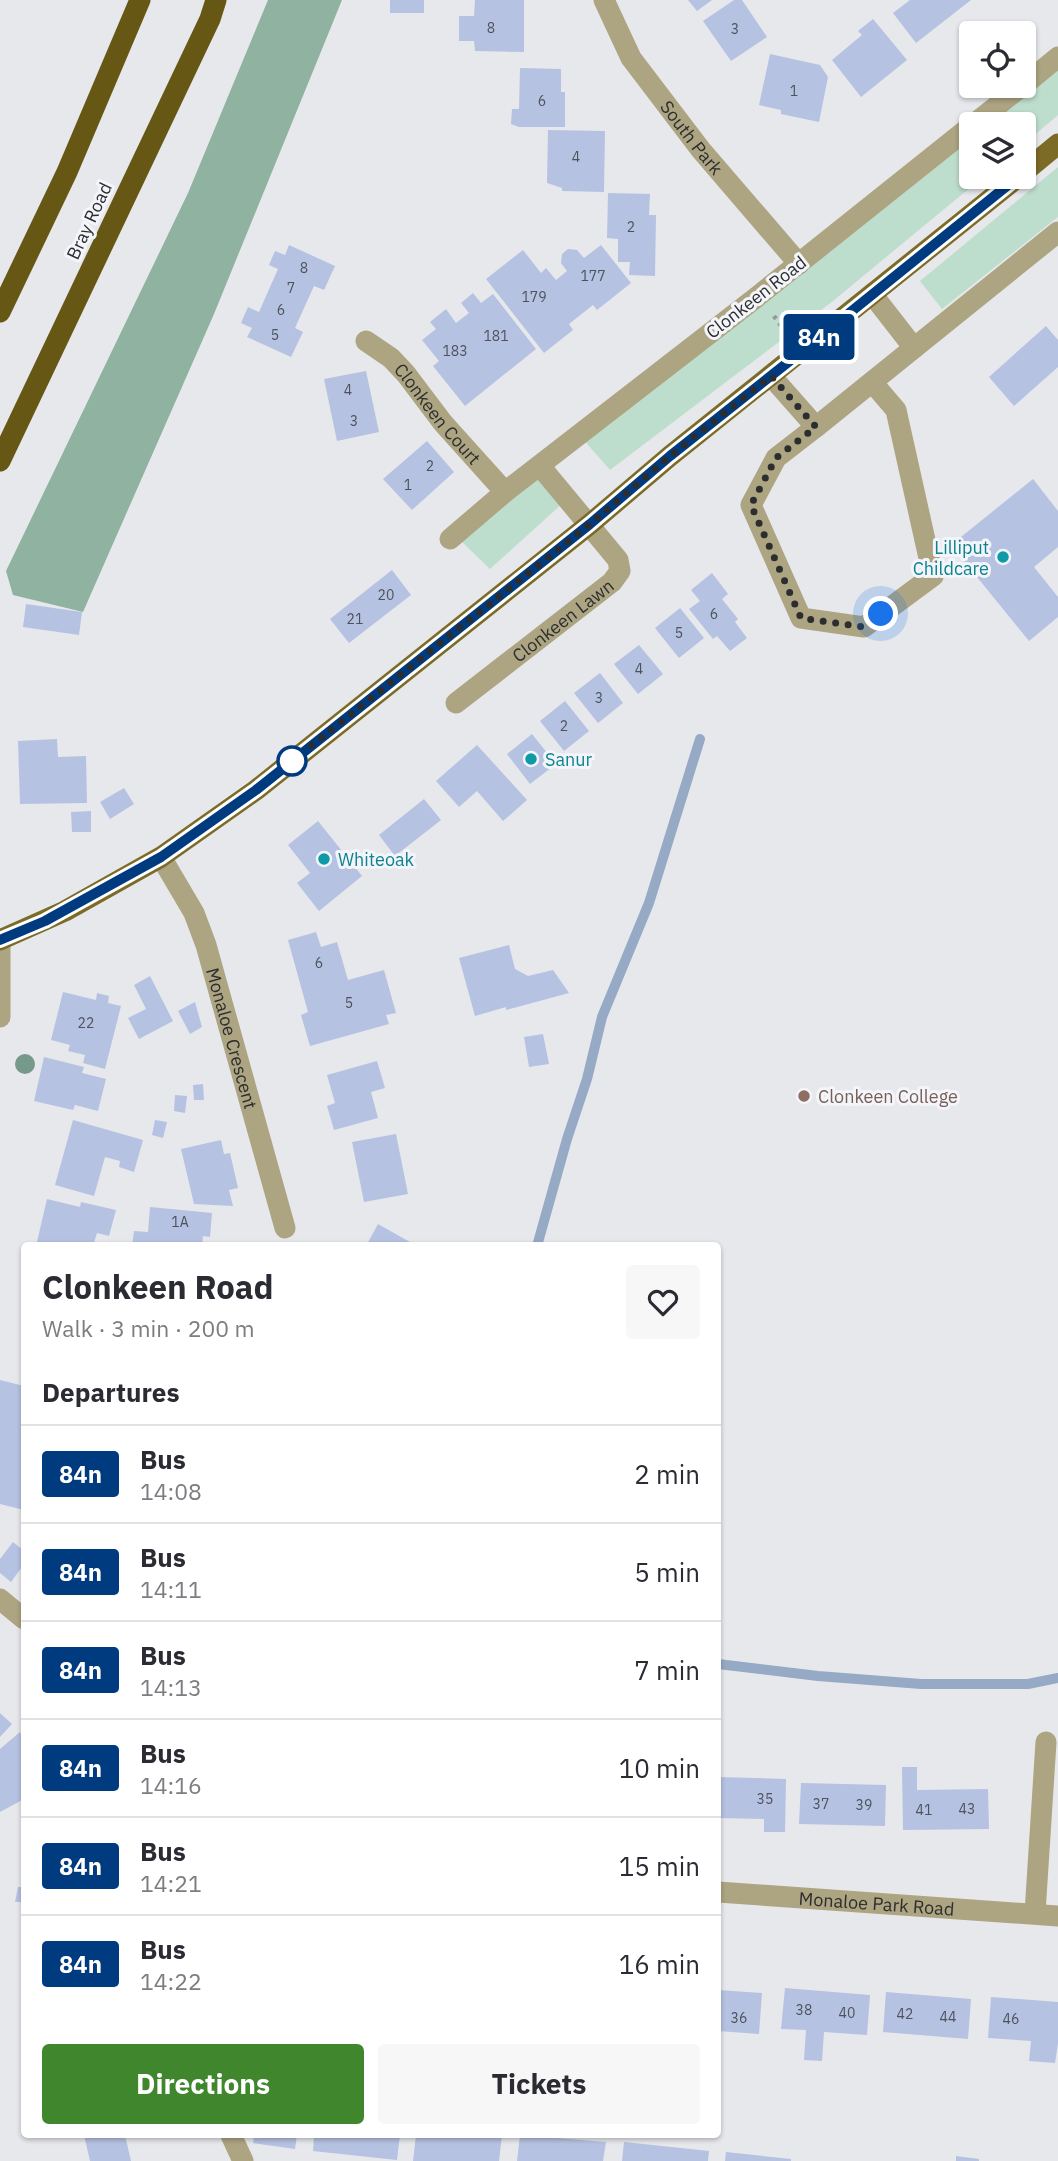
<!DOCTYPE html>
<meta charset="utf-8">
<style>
body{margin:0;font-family:"IBM Plex Sans",sans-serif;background:#f7f7f7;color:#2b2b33;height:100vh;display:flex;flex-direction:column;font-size:26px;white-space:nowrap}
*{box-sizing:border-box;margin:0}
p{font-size:23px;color:#7c7c81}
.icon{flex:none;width:38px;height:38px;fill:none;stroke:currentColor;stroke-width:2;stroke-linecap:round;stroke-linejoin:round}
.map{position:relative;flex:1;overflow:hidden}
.side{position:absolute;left:21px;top:1242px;width:700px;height:896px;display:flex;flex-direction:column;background:#fff;border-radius:7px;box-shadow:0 2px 5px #0004}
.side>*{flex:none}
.badge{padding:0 14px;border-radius:5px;font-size:24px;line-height:46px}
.fabs{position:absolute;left:959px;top:21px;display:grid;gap:14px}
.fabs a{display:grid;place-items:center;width:77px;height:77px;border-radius:7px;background:#fff;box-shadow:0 2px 5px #0004;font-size:35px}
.you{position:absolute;width:35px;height:35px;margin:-18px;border:5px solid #fff;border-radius:50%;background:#1a73e8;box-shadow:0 0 0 10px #1a73e833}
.map>.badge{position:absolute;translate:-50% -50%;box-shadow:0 0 0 4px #fff}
h2{padding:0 21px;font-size:26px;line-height:63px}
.round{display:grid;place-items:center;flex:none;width:74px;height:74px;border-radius:7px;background:#f7f7f7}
.head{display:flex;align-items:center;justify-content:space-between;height:119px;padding:0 21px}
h1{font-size:33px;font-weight:700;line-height:52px}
.cta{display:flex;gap:14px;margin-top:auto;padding:14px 21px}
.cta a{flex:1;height:80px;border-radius:7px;background:#3f862c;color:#fff;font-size:28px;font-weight:700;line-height:80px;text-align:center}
.cta a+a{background:#f7f7f7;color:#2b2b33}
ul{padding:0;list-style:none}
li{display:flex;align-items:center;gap:21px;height:98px;padding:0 21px;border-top:2px solid #e1e1e2}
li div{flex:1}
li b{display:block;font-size:26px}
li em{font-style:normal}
li .badge{min-width:77px;font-weight:700;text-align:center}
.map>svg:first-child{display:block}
.green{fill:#bedecd}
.forest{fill:#90b2a0}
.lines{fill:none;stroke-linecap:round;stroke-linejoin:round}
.stream{stroke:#96a9c5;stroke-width:10}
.building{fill:#b6c2e2}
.path{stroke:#96979a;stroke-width:4.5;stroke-dasharray:3.5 5;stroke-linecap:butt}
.minor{stroke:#ada482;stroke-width:21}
.major{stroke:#7c6b26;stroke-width:21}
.highway{stroke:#675714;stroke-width:21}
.tree{fill:#76998c}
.line-casing{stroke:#fff;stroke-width:16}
.line{stroke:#003b80;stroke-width:10}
.walk{stroke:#2c2d2f;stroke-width:7;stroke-dasharray:0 12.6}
.culture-dot{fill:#0f9aa8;stroke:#f3f5fa;stroke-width:2.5}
.stop-dot{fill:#fff;stroke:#003b80;stroke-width:3.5}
.education-dot{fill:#8d6e63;stroke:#f3f5fa;stroke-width:2.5}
.labels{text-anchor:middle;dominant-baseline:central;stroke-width:6;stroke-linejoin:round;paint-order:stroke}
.number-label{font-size:14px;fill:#4e525c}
.street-label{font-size:18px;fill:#2c2d2f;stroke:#f3f5fa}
.culture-label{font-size:18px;fill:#0d838f;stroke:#f3f5fa;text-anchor:start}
.education-label{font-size:18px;fill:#785e54;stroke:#f3f5fa;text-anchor:start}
</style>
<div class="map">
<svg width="1058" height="2161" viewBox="0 0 1058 2161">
<rect width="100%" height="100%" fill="#e6e8ec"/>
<!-- green -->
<g class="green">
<path d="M1058,58V115L1024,144V124H975Z"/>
<path d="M971,127V177H983L833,301L610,470L581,437Z"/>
<path d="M1058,167V217L942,309L920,281Z"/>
<path d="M541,474L563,503L490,569L462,542Z"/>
</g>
<!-- forest -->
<path class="forest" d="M268,0H342L214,314L83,612L13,595L6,571L188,193Z"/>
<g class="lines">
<!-- stream -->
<g class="stream">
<path d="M537,1246L567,1139L587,1079L602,1017L649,903L700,739"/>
<path d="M718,1664L818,1676L921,1684H1028L1058,1678"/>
</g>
</g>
<!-- building -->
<g class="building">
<rect x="390" y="0" width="34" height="13"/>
<path d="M475,0H524V52L475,51L474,41H459V16H474Z"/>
<path d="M688,0H712L697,11Z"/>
<path d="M734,0H742L767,37L731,61L703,21Z"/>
<path d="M910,0H971L916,43L893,13Z"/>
<path d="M873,19L907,60L861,97L832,60L862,35L858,31Z"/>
<path d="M770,54L820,65L828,77L819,122L781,114V110L759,105Z"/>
<path d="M520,68L561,69V92H565V127H519L511,124L512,109H519Z"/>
<path d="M548,130L605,131L604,192L562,191V188L547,183Z"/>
<path d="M608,193L650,194L649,215H656L655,276L629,275L630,262H618V239L607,238Z"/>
<path d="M289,245L335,266L324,290L314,286L295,328L303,332L291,357L247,337L252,328L241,323L248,307L259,312L278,269L269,265L275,251L285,255Z"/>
<path d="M601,245L631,283L597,310L593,305L569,324L573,330L544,353L486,279L523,250L541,273L546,268L556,280L567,271L561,263L562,254L568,249L577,250L584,258Z"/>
<path d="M473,293L481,303L493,294L536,349L465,406L433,366L439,361L422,340L436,329L430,322L446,309L456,323L469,313L461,303Z"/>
<path d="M1046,326L1058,340V367L1014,406L989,377Z"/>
<path d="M366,371L379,432L337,441L324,379Z"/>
<path d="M427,441L454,472L412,510L383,479Z"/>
<path d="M1033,479L1058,511V547L1034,567L1058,597V617L1029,641L951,545Z"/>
<path d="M392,570L411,595L349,643L330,619Z"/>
<path d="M712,573L728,594L722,599L738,619L735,622L747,638L730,651L717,636L713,639L689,609L700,601L691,590Z"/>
<path d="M26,604L82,612L79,635L23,627Z"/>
<path d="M680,608L704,638L679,658L655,628Z"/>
<path d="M639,645L663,674L638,694L614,664Z"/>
<path d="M600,673L623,703L598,723L574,693Z"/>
<path d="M565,701L589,731L564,751L540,721Z"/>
<path d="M532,734L556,764L530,784L507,754Z"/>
<path d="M57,739L58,757L86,756L87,803L20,804L18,741Z"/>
<path d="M477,745L527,800L503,821L477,791L459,807L436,781Z"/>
<path d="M124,788L134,804L110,819L100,802Z"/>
<path d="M424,799L441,820L395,856L379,835Z"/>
<path d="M91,811V832H72L71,812Z"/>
<path d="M318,821L362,876L319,911L297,883L310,873L288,845Z"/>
<path d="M316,932L321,947L337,942L348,980L384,970L396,1013L386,1015L389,1024L310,1046L301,1015L308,1012L288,940Z"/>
<path d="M509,945L515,969L528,976L553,970L569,993L506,1010V1007L475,1016L459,958Z"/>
<path d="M150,976L173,1021L139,1039L128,1018L146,1009L134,985Z"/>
<path d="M63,992L96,1000L97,993L109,996L108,1003L121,1006L105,1069L83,1063L85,1055L68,1051L70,1045L51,1040Z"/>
<path d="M195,1002L202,1027L190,1034L178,1011Z"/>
<path d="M543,1034L549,1064L529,1067L524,1037Z"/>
<path d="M44,1057L84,1067L82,1073L106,1079L98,1111L75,1105L73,1110L34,1101Z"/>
<path d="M377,1061L385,1088L371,1092L378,1118L334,1130L327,1106L335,1103L327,1075Z"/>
<path d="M203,1084L204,1100H194L193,1085Z"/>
<path d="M175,1095L187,1096L185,1113L174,1111Z"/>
<path d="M73,1120L143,1140L134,1172L119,1167L120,1161L105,1157L94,1196L55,1185Z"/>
<path d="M155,1120L167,1122L163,1138L152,1135Z"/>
<path d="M396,1134L408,1194L364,1202L352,1142Z"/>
<path d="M221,1140L224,1154L230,1153L238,1188L229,1190L233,1206L194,1204L181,1149Z"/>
<path d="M47,1199L80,1207L81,1202L116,1210L109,1236L97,1233L93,1246H36Z"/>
<path d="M150,1207L212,1213L210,1237L203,1236L202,1246H132L134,1231L148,1232Z"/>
<path d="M378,1224L417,1246H366Z"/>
<path d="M0,1380L24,1386V1510L0,1504Z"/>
<path d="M13,1542L24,1551V1564L11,1582L0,1573V1559Z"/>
<path d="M0,1713L12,1724L0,1737Z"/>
<path d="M20,1732L24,1741V1799L0,1812V1749Z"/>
<path d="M902,1767H917V1790L988,1789L989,1829L903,1830Z"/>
<path d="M718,1777L786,1779L785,1832H764V1819L718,1818Z"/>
<path d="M801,1783L886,1785L885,1826L799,1824Z"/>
<path d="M18,1887H24V1902H15Z"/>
<path d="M785,1988L870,1995L867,2035L824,2032L822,2061L804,2060L806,2030L781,2029Z"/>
<path d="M718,1990L762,1993L759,2034L718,2031Z"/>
<path d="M886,1992L971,1999L968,2039L883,2032Z"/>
<path d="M991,1997L1058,2002V2043L1055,2063L1029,2061L1031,2041L988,2038Z"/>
<path d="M84,2135H125L131,2161H90Z"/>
<path d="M254,2135H297L295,2149L253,2143Z"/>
<path d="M314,2135H400L397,2160L313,2151Z"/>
<path d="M416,2135H502L499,2161H413Z"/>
<path d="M520,2135L606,2142L603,2161H517Z"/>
<path d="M624,2142L709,2151L708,2161H622Z"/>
<path d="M726,2152L791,2159V2161H725Z"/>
<path d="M956,2156L979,2159V2161H956Z"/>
</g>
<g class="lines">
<!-- path -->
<path class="path" d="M774,316L785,331"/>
<!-- minor -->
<g class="minor">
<path id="s1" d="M604,0L631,58L701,150L799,264"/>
<path d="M1024,85L1058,57"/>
<path d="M974,124L1022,86"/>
<path d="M872,294L914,348L1058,232"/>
<path id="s2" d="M366,341L391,358L406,374L443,423L505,492"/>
<path d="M771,376L816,427L914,348"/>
<path d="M816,427L776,458L751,505L801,618L864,627L933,576L896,410L872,382"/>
<path d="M450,539L505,492L758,296L971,126"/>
<path id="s3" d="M456,703L612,582L620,571L618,560L540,466"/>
<path id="s4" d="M161,857L194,913L206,945L285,1228"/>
<path d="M0,1017V940"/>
<path d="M0,1599L24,1619"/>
<path id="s5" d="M718,1892L1058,1916"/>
<path d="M1035,1913L1046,1742"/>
<path d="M231,2135L243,2161"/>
</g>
<!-- major -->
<g class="major">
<path d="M1024,172L1058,144"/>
<path d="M0,940L65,911L161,857L256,790L590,524L670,456L1018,177"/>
</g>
<!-- highway -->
<g class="highway">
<path d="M0,312L67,172L140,0"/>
<path d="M0,461L210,19L216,0"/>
</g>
</g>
<!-- trees -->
<circle class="tree" cx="25" cy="1064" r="10"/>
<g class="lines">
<!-- line casing -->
<g class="line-casing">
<path id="line" d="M0,940L45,921L161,857L256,790L590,524L670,456L801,352L1018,177"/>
</g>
<!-- line -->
<use href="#line" class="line"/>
<!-- walk -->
<path class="walk" d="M292,761L590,524L670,456L771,376L816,427L776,458L751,505L801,618L864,627L881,614"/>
</g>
<!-- markers -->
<g class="culture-dot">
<circle cx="1003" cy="557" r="7"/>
<circle cx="531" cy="759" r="7"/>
<circle cx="324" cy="859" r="7"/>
</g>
<circle class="stop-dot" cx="292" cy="761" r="14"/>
<circle class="education-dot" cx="804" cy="1096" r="7"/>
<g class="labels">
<!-- number labels -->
<g class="number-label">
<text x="491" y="28">8</text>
<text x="735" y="29">3</text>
<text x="794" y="91">1</text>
<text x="542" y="101">6</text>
<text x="576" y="157">4</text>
<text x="631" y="227">2</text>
<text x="304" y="268">8</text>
<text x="593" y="276">177</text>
<text x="291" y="288">7</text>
<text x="534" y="297">179</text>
<text x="281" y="310">6</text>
<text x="275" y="335">5</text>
<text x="496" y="336">181</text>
<text x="455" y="351">183</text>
<text x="348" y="390">4</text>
<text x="354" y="421">3</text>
<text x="430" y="466">2</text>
<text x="408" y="485">1</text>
<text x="386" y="595">20</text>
<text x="714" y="614">6</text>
<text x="355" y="619">21</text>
<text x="679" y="633">5</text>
<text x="639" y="669">4</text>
<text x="599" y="698">3</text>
<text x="564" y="726">2</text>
<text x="319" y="963">6</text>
<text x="349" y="1003">5</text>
<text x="86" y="1023">22</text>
<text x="180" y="1222">1A</text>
<text x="765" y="1799">35</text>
<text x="821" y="1804">37</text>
<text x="864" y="1805">39</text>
<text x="967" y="1809">43</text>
<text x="924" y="1810">41</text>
<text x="804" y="2010">38</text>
<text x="847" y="2013">40</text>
<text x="905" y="2014">42</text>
<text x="948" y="2017">44</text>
<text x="739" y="2018">36</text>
<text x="1011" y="2019">46</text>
</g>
<!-- street labels -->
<g class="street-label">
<text stroke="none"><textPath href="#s1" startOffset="164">South Park</textPath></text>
<text transform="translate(89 221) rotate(-65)">Bray Road</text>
<text transform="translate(756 297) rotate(-38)">Clonkeen Road</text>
<text stroke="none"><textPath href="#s2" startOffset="103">Clonkeen Court</textPath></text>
<text stroke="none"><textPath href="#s3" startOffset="135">Clonkeen Lawn</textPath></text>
<text stroke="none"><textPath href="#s4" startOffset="196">Monaloe Crescent</textPath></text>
<text stroke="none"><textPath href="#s5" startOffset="159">Monaloe Park Road</textPath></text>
</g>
<!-- culture labels -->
<g class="culture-label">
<text x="989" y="547" text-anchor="end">Lilliput<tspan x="989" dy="21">Childcare</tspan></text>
<text x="545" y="759">Sanur</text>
<text x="338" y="859">Whiteoak</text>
</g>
<!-- education labels -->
<g class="education-label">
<text x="818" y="1096">Clonkeen College</text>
</g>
</g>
</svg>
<div class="fabs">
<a><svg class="icon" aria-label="locate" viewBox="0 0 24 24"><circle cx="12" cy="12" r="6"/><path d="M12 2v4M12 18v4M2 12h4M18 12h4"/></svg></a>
<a><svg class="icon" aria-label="layers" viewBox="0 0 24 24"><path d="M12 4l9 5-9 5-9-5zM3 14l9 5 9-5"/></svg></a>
</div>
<div class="you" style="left:881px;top:614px"></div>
<b class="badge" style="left:819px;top:337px;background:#003b80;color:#fff">84n</b>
<section class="side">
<div class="head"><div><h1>Clonkeen Road</h1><p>Walk · 3 min · 200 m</p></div><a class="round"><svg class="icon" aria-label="heart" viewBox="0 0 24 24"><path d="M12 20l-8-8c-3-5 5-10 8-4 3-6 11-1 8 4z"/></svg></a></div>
<h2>Departures</h2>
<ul>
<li><span class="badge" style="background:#003b80;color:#fff">84n</span><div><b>Bus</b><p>14:08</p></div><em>2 min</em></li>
<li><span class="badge" style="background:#003b80;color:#fff">84n</span><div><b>Bus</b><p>14:11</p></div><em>5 min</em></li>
<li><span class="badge" style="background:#003b80;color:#fff">84n</span><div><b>Bus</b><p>14:13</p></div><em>7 min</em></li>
<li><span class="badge" style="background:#003b80;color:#fff">84n</span><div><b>Bus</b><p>14:16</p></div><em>10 min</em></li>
<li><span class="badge" style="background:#003b80;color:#fff">84n</span><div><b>Bus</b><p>14:21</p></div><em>15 min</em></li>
<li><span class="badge" style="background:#003b80;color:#fff">84n</span><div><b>Bus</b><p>14:22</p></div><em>16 min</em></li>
</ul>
<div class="cta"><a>Directions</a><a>Tickets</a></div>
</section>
</div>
